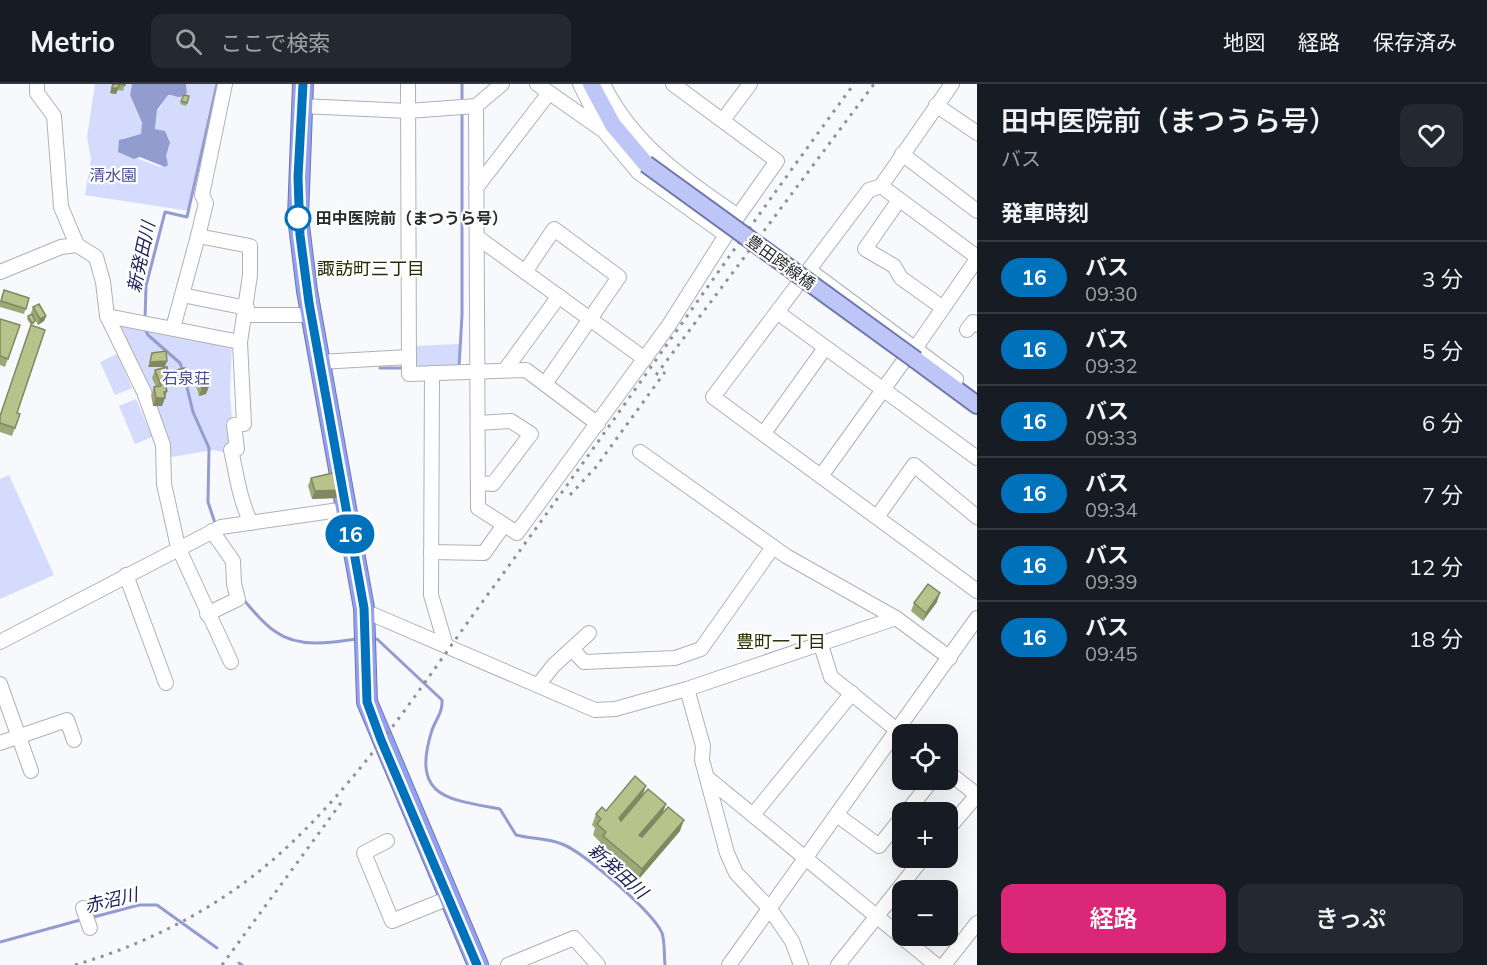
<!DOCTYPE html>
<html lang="ja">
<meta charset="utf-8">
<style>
body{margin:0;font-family:Mulish,"Noto Sans JP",sans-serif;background:#242831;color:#f1f3f6;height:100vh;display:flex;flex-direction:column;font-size:22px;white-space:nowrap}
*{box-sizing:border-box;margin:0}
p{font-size:20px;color:#9ea1a6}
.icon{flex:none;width:33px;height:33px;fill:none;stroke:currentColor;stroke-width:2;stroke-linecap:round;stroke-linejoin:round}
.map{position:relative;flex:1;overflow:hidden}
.side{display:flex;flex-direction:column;background:#171b24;width:510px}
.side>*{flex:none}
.badge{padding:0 12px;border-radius:20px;font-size:21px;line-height:39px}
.buttons{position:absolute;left:892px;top:640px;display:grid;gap:12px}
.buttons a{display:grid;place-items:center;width:66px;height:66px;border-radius:12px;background:#171b24;box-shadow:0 6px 24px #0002;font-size:30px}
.map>.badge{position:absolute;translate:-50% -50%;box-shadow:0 0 0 3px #fff}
h2{padding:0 24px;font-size:22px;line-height:54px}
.round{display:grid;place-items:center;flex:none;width:63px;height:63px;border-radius:12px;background:#242831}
.head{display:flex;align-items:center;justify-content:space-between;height:102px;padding:0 24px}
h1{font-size:28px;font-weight:600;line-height:45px}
.button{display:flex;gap:12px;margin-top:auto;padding:12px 24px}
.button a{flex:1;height:69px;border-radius:12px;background:#db2777;color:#fff;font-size:24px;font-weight:600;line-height:69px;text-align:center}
.button a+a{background:#242831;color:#f1f3f6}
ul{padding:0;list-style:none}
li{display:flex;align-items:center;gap:18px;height:72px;padding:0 24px;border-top:2px solid #363941}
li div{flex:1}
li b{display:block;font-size:22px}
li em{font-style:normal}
li .badge{min-width:66px;font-weight:700;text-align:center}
header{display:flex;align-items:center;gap:36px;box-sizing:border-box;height:84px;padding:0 30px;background:#171b24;border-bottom:2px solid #363941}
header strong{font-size:28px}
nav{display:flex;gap:33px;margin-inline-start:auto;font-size:21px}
.search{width:420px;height:54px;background:#242831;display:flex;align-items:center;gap:15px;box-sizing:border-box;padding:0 21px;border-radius:12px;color:#9ea1a6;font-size:22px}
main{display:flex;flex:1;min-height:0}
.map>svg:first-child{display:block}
.green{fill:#d4dbfc}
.water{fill:#939ccf}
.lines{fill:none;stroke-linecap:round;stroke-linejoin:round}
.stream{stroke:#939ccf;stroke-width:3}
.minor-casing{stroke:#b0b1b5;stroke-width:16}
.major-casing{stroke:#6e77ac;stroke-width:20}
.highway-casing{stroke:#6e77ac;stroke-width:22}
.minor{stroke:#fff;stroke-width:14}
.major{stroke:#bec6f7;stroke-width:16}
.highway{stroke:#93a0f1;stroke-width:20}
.rail{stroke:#909193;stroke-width:3;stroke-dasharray:3 6;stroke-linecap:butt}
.major-bridge-casing{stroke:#6e77ac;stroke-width:20;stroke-linecap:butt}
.major-bridge{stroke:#bec6f7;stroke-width:16}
.wall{fill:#9ea778}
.shaded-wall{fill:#818861}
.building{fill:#b8c28b;stroke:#818861;stroke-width:1.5}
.line-casing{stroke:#fff;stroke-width:14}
.line{stroke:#0072bc;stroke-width:9}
.stop-dot{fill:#fff;stroke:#0072bc;stroke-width:3}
.labels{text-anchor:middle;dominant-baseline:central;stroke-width:4.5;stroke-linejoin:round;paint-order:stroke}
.park-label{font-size:16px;fill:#485091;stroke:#fff}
.stop-label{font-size:16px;font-weight:bold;fill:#2a2b2c;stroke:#fff;text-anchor:start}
.street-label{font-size:16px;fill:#2a2b2c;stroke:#fff}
.water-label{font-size:18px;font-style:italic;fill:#1e1f5b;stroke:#fff}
.neighbourhood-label{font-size:18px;fill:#272c04;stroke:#fff}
</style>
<header>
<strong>Metrio</strong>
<div class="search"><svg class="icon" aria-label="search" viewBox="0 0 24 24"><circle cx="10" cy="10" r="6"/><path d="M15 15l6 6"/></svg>ここで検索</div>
<nav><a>地図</a><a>経路</a><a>保存済み</a></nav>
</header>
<main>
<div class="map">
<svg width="977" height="881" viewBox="0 0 977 881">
<rect width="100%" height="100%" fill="#f8f9fd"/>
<!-- green -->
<g class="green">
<path d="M95,0H132L130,11L143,43L141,50L124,54L118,67L160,83L168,81L165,72L170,62L162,46L155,45L157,26L161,23L165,12L187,9L186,0H217L189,127L85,111L91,75L87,53Z"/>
<path d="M109,233L232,258L230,309L234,362L226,369L213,366L166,374Z"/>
<path d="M459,260L460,286H413L412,262Z"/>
<path d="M117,270L132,304L115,311L100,278Z"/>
<path d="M136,315L152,353L135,360L119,322Z"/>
<path d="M9,391L54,491L0,515V395Z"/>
</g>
<!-- water -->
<path class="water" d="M132,0H186L187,9C180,17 175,10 168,11L157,26L155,45L165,47L170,59L166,72L168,81L165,83L140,73L134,75L118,68L119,56L141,50L142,39L130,11Z"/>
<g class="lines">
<!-- stream -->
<g class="stream">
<path d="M462,0V19"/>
<path d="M145,236L146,202L165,128L187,133L217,0"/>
<path d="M145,245L148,251L180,279L183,287L193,328L209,364L208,418L216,442"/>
<path d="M459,283L462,231V26"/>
<path d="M380,284H405"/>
<path d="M242,514C252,525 263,540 276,548C298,564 331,559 356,555"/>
<path d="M373,555H377L442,616C443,628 436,635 432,646C411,713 446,715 500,725L516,751C531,755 548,754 562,760C583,768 653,828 662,849C665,858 664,871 665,881"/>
<path d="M90,834L139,821H157L217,864"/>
<path d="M0,858L84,835"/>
<path d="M239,879L242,881"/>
</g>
<!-- minor casing -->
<g class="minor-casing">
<g id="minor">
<path d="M37,0V9L54,32L61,123L77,161L96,173L103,198L107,232L144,308L163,361L164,400L178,463L231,578"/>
<path d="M408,0L409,290L526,286L598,340"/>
<path d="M502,0L476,22L478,424L517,449L669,241L738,132L777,77L673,0"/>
<path d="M537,0L601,45"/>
<path d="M580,0L603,46L638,88L726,151"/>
<path d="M603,0C632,60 685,96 738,132"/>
<path d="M952,0L881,102L869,106L713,313L977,507"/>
<path d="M936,21L977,49"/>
<path d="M302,22L408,27L476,22"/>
<path d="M723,36L750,0"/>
<path d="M902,70L977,127"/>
<path d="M881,102L977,173"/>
<path d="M476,104L549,9"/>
<path d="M899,116L865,165L894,182L901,194L943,224"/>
<path d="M477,153L645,275"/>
<path d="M809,186L956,295L954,304"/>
<path d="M0,188L61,163L77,161"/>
<path d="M525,188L554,145L619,193L545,300"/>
<path d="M182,211L247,224"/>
<path d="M777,228L977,374"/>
<path d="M245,231H311"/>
<path d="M107,232L240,258L250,191V162L198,152L206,119L202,111L225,0"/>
<path d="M173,244L198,152"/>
<path d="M967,246L973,238L977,241"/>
<path d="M240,258L244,340L234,341L237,365L231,366C237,392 239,414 251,439"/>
<path d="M914,266L977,175"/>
<path d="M319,278L409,273"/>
<path d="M505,286L559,212"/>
<path d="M432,289L431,511L446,562"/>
<path d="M478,339L511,337L531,350L493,400L478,399"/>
<path d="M764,349L825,264"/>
<path d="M640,368L786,472L896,534"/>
<path d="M821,392L903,278"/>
<path d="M877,433L914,381L977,433"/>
<path d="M431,468L484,469L504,441"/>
<path d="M126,491L166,599"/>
<path d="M364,524L367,528L595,626L615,625L687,605L896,534L950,574"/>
<path d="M207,530L238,515L234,500L233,477L212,447"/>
<path d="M0,558L221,443L346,425"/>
<path d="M820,558L831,593L903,651"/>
<path d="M572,565L584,578L675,574L701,565L773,463"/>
<path d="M0,600L31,687"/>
<path d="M539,600L553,582L589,549"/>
<path d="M687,605L703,662L702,676L727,769L736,789L770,825L792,857L801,881"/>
<path d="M0,659L67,636L74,656"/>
<path d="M948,688L977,711"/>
<path d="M710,696L936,881"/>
<path d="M906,729L932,696"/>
<path d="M753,731L852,609"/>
<path d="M837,731L879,762L903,732"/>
<path d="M948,745L977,711"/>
<path d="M387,757L364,769L392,837L449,814"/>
<path d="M83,824L90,844"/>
<path d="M508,881L574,854L598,881"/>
<path d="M729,881L977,534"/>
<path d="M838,881L923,774"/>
<path d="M944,881L977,839"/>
</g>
</g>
<!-- major casing -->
<g class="major-casing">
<g id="major">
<path d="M591,0L613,41L646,80"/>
<path d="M916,276L977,321"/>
</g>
</g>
<!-- highway casing -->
<g class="highway-casing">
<path id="highway" d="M303,0L298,133L307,207L364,524L367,618L478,881"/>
</g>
<!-- minor -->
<use href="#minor" class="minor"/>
<!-- major -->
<use href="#major" class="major"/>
<!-- highway -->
<use href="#highway" class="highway"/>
<!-- rail -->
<g class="rail">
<path d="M656,291L874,0"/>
<path d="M570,411L596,383L665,288"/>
<path d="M75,881C147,860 218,824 275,774C359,700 421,602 486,513C611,343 729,169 854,0"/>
<path d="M222,881L341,719"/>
</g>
<!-- major-bridge casing -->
<g class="major-bridge-casing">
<path id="major-bridge" d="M646,80L916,276"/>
</g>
<!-- major-bridge -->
<use href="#major-bridge" class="major-bridge"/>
</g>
<!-- wall -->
<g class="wall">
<path d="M112,0H125L123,7L118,6L116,10L110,9Z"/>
<path d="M184,11L189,12L186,22L180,20Z"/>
<path d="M4,206L29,214L24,230L0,223V218Z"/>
<path d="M33,223L46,232L44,237L38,241L31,229Z"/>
<path d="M28,232L35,237L34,240L31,241L17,329L20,330L12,352L0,348V332L31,241L27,235Z"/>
<path d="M0,235L20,241L5,283L0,281Z"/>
<path d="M185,284L183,300L175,302L174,298L167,299L165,314L162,322H153L151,311L154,303H156L152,294L155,286L168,288Z"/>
<path d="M198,290L209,302L206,310L199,312L195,298Z"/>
<path d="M311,394L339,406L336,414L312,415L308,402Z"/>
<path d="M937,518L923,537L911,527L914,519Z"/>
<path d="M643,711L666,720L663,728L680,747L638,796L599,763L600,758L593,751L595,744L592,741L596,730Z"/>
</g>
<!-- shaded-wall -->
<g class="shaded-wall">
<path d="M112,4H118L116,10L110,9Z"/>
<path d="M46,232L44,237L38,241L40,235Z"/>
<path d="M167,277L165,283H148L150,278Z"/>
<path d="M177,289L174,298L167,299L165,303L164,295L168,291Z"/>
<path d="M186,292L183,300L175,302L178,294Z"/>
<path d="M209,302L206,310L199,312L202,304Z"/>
<path d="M167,307L162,322H153L156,314L164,308Z"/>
<path d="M339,406L336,414L312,415L315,407Z"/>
<path d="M940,509L937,518L923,537L926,529Z"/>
<path d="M646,702L642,713L615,745L619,734Z"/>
<path d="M666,720L662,731L635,762L639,751Z"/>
<path d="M684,736L680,747L638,796L642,785Z"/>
</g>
<!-- building -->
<g class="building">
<path d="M113,0H125V1L119,0L118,4H112Z"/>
<path d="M184,11L189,12L187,19L181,17Z"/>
<path d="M4,206L29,214L26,225L1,217Z"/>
<path d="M39,220L46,232L40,235L33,223Z"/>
<path d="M32,230L35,237L32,239L28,232Z"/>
<path d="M0,235L20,241L8,275L0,272Z"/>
<path d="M31,241L45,246L17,329L20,330L15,344L0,339V332Z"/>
<path d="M166,267L167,277L150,278L152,269Z"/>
<path d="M167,283L168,288L185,284L186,292L178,294L177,289L168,291V294L164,295L167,307L164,308L165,314H156L154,303L161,302L155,286Z"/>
<path d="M198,290L204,293L209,292V302L202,304Z"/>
<path d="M337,388L339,406L315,407L311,394Z"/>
<path d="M928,500L940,509L926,529L914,519Z"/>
<path d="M635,692L646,702L619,734L621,737L648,705L666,720L639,751L642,753L668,723L684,736L642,785L603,752L606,748L597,740L601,735L596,730L602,723L606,727Z"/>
</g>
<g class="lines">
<!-- line casing -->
<g class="line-casing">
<path id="line" d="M303,0L298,93L300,151L309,219L364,524L367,618L381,656L477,881"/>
</g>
<!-- line -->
<use href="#line" class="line"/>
</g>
<!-- markers -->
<circle class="stop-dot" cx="298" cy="134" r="12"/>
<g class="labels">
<!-- park labels -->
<g class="park-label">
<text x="113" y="91">清水園</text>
<text x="186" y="294">石泉荘</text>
</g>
<!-- stop labels -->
<g class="stop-label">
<text x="316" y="134">田中医院前（まつうら号）</text>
</g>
<!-- street labels -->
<g class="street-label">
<text transform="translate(781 178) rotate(36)">豊田跨線橋</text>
</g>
<!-- water labels -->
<g class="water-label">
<text transform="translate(141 173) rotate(-78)">新発田川</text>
<text transform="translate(618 787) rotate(42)">新発田川</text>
<text transform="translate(111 816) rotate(-13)">赤沼川</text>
</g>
<!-- neighbourhood labels -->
<g class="neighbourhood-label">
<text x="371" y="184">諏訪町三丁目</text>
<text x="781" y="557">豊町一丁目</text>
</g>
</g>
</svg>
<div class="buttons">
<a><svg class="icon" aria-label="locate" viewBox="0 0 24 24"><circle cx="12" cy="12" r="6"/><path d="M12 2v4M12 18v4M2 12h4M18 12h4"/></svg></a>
<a>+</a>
<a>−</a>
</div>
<b class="badge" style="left:350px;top:450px;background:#0072bc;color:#fff">16</b>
</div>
<section class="side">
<div class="head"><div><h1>田中医院前（まつうら号）</h1><p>バス</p></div><a class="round"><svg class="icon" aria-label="heart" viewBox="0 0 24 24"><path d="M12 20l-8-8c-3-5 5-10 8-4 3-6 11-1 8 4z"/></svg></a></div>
<h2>発車時刻</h2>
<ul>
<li><span class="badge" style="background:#0072bc;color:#fff">16</span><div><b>バス</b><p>09:30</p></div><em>3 分</em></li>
<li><span class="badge" style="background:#0072bc;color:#fff">16</span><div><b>バス</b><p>09:32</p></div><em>5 分</em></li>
<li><span class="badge" style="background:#0072bc;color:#fff">16</span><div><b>バス</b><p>09:33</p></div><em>6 分</em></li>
<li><span class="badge" style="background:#0072bc;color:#fff">16</span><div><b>バス</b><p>09:34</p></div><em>7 分</em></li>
<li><span class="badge" style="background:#0072bc;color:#fff">16</span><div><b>バス</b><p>09:39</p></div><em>12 分</em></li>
<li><span class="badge" style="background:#0072bc;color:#fff">16</span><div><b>バス</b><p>09:45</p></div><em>18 分</em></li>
</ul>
<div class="button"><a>経路</a><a>きっぷ</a></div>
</section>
</main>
